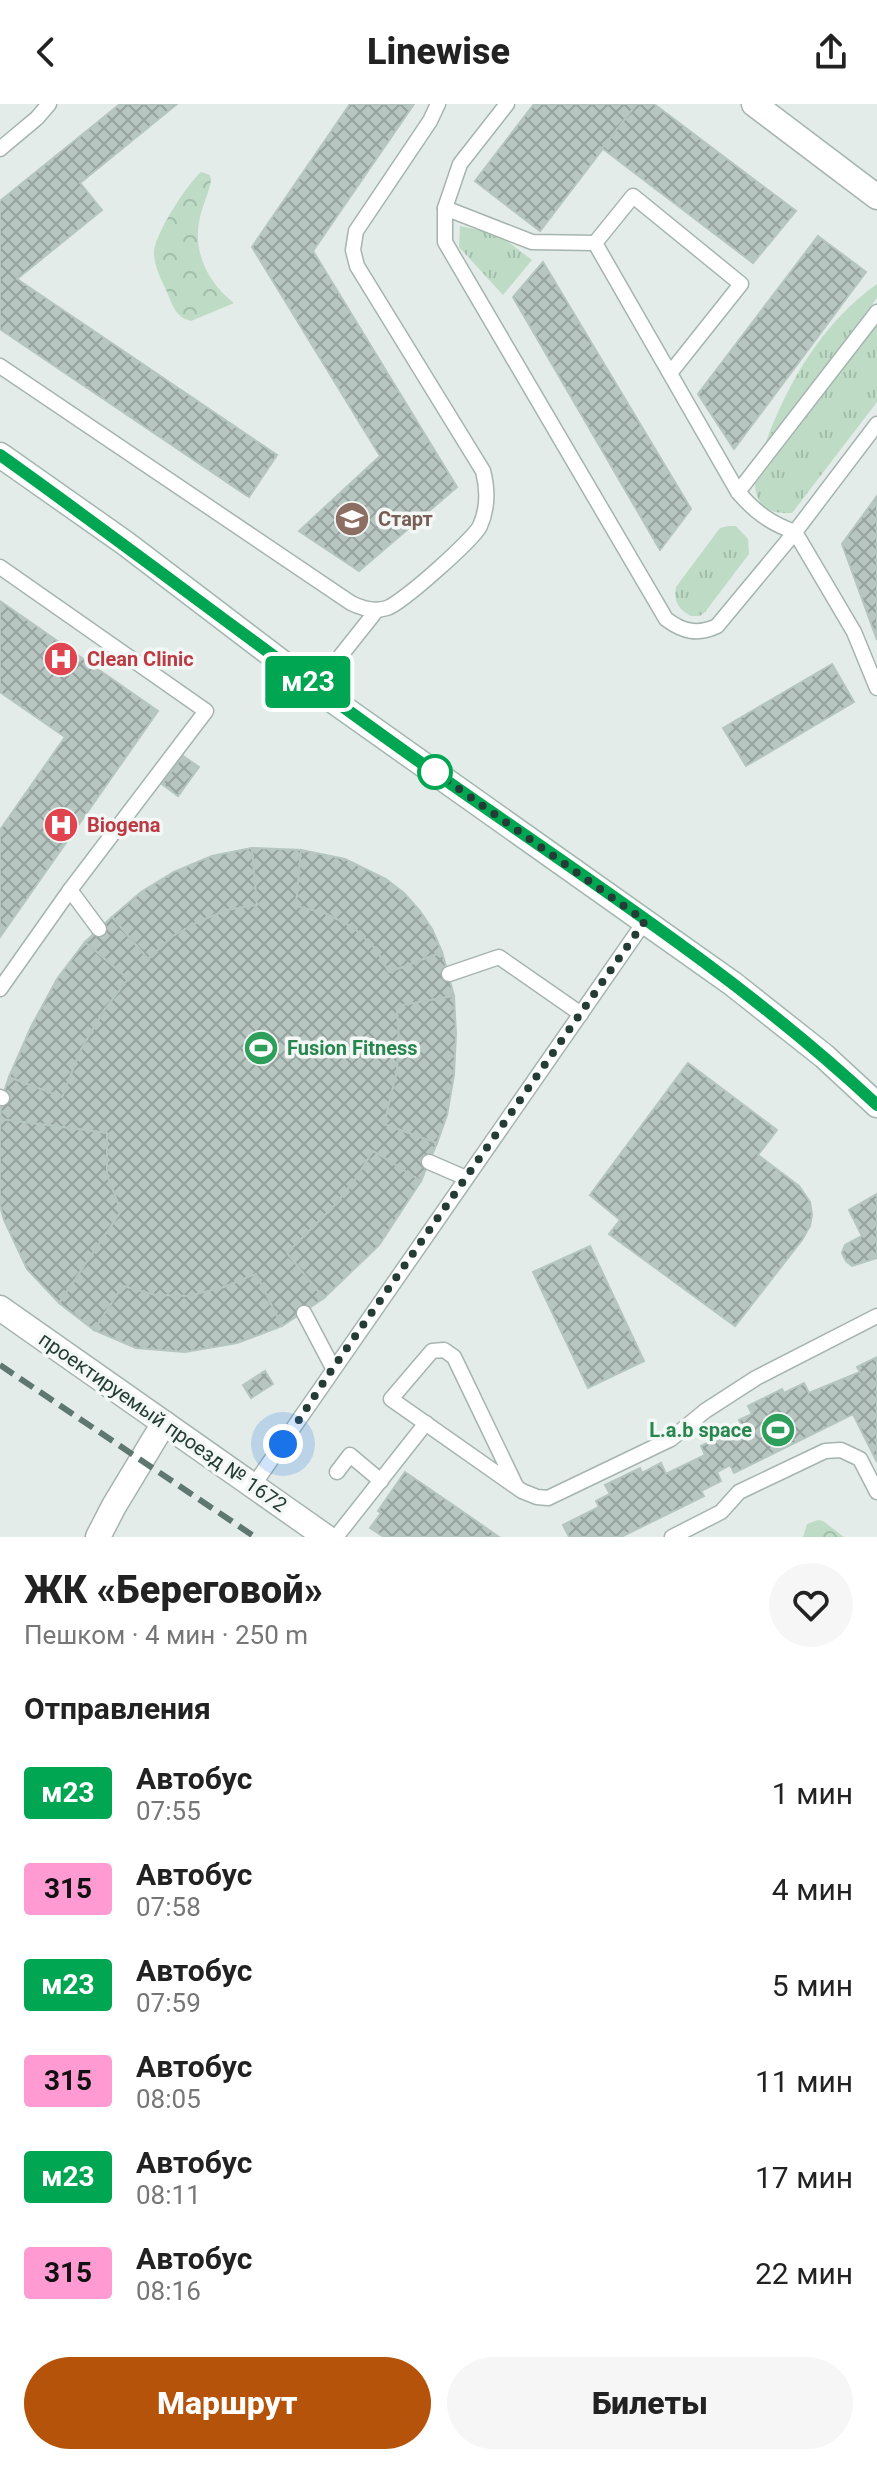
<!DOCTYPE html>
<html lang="ru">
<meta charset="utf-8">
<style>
body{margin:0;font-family:Roboto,sans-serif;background:#f6f6f6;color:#222;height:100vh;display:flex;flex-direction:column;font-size:30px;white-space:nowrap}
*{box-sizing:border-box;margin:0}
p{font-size:26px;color:#767676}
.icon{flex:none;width:44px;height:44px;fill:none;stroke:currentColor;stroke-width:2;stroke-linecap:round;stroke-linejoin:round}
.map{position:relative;height:1433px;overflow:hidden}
.side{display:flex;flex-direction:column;background:#fff;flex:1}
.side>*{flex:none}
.badge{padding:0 16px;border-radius:6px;font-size:28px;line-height:52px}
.you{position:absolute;width:40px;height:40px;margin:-20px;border:6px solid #fff;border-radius:50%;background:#1a73e8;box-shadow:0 0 0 12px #1a73e833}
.map>.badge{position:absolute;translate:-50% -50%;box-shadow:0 0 0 4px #fff}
h2{padding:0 24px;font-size:30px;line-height:72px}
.round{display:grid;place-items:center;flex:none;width:84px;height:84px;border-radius:42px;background:#f6f6f6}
.head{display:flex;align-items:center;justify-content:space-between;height:136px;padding:0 24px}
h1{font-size:38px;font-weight:800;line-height:60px}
.primary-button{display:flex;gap:16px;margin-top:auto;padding:16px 24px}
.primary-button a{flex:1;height:92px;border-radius:48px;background:#b45309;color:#fff;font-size:32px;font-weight:800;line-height:92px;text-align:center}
.primary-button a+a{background:#f6f6f6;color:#222}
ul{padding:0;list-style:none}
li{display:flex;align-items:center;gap:24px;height:96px;padding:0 24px}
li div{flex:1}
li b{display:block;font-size:30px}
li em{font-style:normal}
li .badge{min-width:88px;font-weight:700;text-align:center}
header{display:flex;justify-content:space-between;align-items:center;height:104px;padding:0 24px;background:#fff;font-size:36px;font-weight:800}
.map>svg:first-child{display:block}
.grass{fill:url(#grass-tufts)}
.park{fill:url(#park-crowns)}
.building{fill:url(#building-cross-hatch);stroke:#b5c5bf;stroke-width:2}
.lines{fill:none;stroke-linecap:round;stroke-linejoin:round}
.lane-casing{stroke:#a6b4af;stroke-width:17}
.street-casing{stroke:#a6b4af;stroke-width:27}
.secondary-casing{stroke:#a2b7af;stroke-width:27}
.lane{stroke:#fff;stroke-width:14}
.street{stroke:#fff;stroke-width:24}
.secondary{stroke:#fff;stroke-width:24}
.rail{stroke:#5e7771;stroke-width:6;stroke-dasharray:16 8;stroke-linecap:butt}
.line-casing{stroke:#fff;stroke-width:18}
.line{stroke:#00a651;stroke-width:12}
.walk{stroke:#243c35;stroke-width:8;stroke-dasharray:0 14.4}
.stop-dot{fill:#fff;stroke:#00a651;stroke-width:4}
.labels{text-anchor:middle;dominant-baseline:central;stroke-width:7;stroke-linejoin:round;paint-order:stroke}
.education-label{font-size:20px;font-weight:bold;fill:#785e54;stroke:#f3f8f6;text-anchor:start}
.health-label{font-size:20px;font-weight:bold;fill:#be3a42;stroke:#f3f8f6;text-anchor:start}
.leisure-label{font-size:20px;font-weight:bold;fill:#27864d;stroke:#f3f8f6;text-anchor:start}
.street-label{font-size:20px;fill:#243c35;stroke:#f3f8f6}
</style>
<header><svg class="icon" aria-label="back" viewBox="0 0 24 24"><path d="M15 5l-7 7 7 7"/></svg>Linewise<svg class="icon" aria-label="share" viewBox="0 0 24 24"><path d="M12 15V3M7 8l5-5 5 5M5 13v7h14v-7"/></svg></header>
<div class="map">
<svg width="877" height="1433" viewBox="0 0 877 1433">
<defs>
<pattern id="grass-tufts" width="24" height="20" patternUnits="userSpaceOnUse" patternTransform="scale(2)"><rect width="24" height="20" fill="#bddbc5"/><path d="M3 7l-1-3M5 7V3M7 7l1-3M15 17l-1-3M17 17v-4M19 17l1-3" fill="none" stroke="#a2bdaa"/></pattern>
<pattern id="park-crowns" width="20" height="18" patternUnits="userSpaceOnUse" patternTransform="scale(2)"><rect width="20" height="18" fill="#bddbc5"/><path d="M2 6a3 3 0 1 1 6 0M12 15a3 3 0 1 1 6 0" fill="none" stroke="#a2bdaa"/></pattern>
<pattern id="building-cross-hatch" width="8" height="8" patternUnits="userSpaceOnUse" patternTransform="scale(2)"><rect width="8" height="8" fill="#b8c6c1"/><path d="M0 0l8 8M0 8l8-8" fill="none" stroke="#95a29e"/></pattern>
</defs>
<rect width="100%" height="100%" fill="#e3ece8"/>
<!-- grass -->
<g class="grass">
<path d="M460,122L498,130L532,156L503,191L459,143Z"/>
<path d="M877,180V194L765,340C788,278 822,219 877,180Z"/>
<path d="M877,221V298L792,409C770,410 756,404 755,380Z"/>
<path d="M728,422H736L748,435L749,450L705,508L700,512H691C679,506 673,497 676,483L720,424Z"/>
</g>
<!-- park -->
<g class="park">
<path d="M201,68L210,71L211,76C209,89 203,100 200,113C192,147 207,178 234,199L191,217C176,213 173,203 168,190C162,177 154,163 154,148C155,130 187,80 201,68Z"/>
<path d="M818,1416L823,1417L844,1433H803L807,1420Z"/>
</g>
<!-- building -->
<g class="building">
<path d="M120,0H177L80,79L102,106L17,175L277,351L249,393L0,225V97Z"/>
<path d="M350,0H414L313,147L457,383L359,467L299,427L380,352L252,143Z"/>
<path d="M534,0H637L540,127L475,77Z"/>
<path d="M637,0H654L796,107L753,159L602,44Z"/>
<path d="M818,132L866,168L734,345L698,290Z"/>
<path d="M543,158L691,405L660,446L513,193Z"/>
<path d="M877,392V536L842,440Z"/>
<path d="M0,497L158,607L0,833V726L65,633L0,588Z"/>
<path d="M832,560L854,598L746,662L723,624Z"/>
<path d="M183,652L199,663L178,692L162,680Z"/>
<path d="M252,744L257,801L227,806L198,818L173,832L148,855L112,813L141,788L174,768L212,752Z"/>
<path d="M252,744L301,746L296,802L325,809L353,823L376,845L389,868L442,848L454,892L397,902L399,936L397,967L384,1020L437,1039L421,1077L373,1047L355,1076L334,1102L287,1149L324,1194L282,1222L256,1170L224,1183L189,1192L155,1191L123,1182L94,1226L59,1199L121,1107L107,1071V1029L0,1015L2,994L9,973L62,993L80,947L104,906L128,875L85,838L112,813L148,855L173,832L198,818L227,806L257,801Z"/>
<path d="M301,746L345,755L386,775L404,789L420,807L432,825L442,848L389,868L376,845L353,823L325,809L296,802Z"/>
<path d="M85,838L128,875L104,906L80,947L62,993L9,973L31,923L57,875Z"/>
<path d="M454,892L456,930L454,971L447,1011L437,1039L384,1020L397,967L399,936L397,902Z"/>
<path d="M688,959L777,1026L758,1051L799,1082L810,1098L812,1111L810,1122L802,1136L735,1222L609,1130L620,1116L590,1091Z"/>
<path d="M0,1015L107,1029V1071L121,1107L59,1199L27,1165L4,1116L0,1101Z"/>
<path d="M373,1047L421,1077L379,1141L324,1194L287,1149L334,1102L355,1076Z"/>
<path d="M877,1090V1154L852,1162L846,1157L842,1149L845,1141L862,1132L849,1106Z"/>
<path d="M590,1142L644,1257L588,1284L533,1168Z"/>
<path d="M256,1170L282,1222L237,1239L185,1248L136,1244L94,1226L123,1182L155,1191L189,1192L224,1183Z"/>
<path d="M877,1253V1358L853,1310L734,1369L730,1361L717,1368L721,1377L701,1387L704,1392L621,1433H569L563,1421L599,1403L596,1397L610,1390L605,1381L640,1364L642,1369L661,1359L666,1370L705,1351L701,1342L742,1322L739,1316L752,1310L748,1302L782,1285L784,1289L804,1279L809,1289L860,1268L857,1263Z"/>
<path d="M265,1267L273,1280L251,1294L243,1281Z"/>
<path d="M405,1368L456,1403L499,1433H384L370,1424L381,1409L378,1407Z"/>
</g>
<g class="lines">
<!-- lane casing -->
<g class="lane-casing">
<g id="lane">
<path d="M507,0L460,60L445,104V138L666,515C683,528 698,531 717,522L795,428C770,419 755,408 738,388L595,139L633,92L741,180L671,268"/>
<path d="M0,45L37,14L49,0"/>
<path d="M445,104L532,138L595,139"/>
<path d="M0,262L351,499C363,505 374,508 387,504C401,500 474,435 480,422C488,404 488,386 483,367L357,162L353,146L356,127L430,17L438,0"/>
<path d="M877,320L795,428L854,528L877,584"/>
<path d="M738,388L877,208"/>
<path d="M0,463L206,607L70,786L0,885"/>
<path d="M318,586L342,550L377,506"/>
<path d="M70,786L99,825"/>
<path d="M449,870L499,853L581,910"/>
<path d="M0,993L2,994"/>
<path d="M429,1058L466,1074"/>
<path d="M304,1209L333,1264"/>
<path d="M337,1368L350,1351L381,1377"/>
<path d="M253,1382L645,817"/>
<path d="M516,1382L454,1253L444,1246L432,1247L391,1295L522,1387L537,1393L548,1394L671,1335L705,1307L756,1274L877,1212"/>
<path d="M336,1433L426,1319"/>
<path d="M672,1433L721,1408L739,1388L825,1347L841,1346L860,1355L877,1388"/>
</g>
</g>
<!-- street casing -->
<g class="street-casing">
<g id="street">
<path d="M754,0L877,93"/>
<path d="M0,1204L326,1433"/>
<path d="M98,1433L114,1402L164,1319"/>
</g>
</g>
<!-- secondary casing -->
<g class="secondary-casing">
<path id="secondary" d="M0,351L125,439L318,586L733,880L824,952L877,1001"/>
</g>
<!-- lane -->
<use href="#lane" class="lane"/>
<!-- street -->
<use href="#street" class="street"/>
<!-- secondary -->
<use href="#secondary" class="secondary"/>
<!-- rail -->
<path class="rail" d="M0,1261L255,1433"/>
</g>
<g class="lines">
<!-- line casing -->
<g class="line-casing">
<path id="line" d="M0,351C146,455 287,565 434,668C585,774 743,875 877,1001"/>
</g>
<!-- line -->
<use href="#line" class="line"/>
<!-- walk -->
<path class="walk" d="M283,1340L333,1264L645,817L435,668"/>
</g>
<!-- icons -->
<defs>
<g id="school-disc" transform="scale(1.8)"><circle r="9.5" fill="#8d6e63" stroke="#f3f8f6"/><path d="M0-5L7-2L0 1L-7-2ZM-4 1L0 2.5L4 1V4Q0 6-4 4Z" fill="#fff"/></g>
<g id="hospital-disc" transform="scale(1.8)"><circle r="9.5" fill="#e0444e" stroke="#f3f8f6"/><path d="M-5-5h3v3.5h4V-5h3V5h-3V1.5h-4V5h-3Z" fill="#fff"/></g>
<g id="stadium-disc" transform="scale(1.8)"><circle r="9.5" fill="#2e9e5b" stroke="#f3f8f6"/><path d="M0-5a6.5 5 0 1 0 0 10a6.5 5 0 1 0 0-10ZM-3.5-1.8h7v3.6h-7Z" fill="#fff"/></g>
</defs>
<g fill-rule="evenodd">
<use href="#school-disc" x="352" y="415"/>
<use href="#hospital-disc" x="61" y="555"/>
<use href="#hospital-disc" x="61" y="721"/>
<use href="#stadium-disc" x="261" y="944"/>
<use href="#stadium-disc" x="778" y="1326"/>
</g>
<!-- markers -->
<circle class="stop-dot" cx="435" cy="668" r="16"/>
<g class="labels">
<!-- education labels -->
<g class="education-label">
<text x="378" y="415">Старт</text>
</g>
<!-- health labels -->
<g class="health-label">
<text x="87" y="555">Clean Clinic</text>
<text x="87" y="721">Biogena</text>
</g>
<!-- leisure labels -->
<g class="leisure-label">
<text x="287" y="944">Fusion Fitness</text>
<text x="752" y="1326" text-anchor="end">L.a.b space</text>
</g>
<!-- street labels -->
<g class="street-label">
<text transform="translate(163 1318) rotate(35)">проектируемый проезд № 1672</text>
</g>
</g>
</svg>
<div class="you" style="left:283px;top:1340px"></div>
<b class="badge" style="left:308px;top:578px;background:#00a651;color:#fff">м23</b>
</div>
<section class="side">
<div class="head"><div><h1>ЖК «Береговой»</h1><p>Пешком · 4 мин · 250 m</p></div><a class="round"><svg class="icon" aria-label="heart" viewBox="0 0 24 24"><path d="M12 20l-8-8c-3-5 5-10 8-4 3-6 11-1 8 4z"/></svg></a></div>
<h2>Отправления</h2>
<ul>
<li><span class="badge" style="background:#00a651;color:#fff">м23</span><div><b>Автобус</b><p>07:55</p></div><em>1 мин</em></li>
<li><span class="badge" style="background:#ff9ad2;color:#111">315</span><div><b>Автобус</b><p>07:58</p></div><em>4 мин</em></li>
<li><span class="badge" style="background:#00a651;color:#fff">м23</span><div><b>Автобус</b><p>07:59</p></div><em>5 мин</em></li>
<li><span class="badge" style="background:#ff9ad2;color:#111">315</span><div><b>Автобус</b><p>08:05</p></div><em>11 мин</em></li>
<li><span class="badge" style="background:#00a651;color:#fff">м23</span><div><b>Автобус</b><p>08:11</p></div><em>17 мин</em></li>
<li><span class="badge" style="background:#ff9ad2;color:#111">315</span><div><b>Автобус</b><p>08:16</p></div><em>22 мин</em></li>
</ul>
<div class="primary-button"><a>Маршрут</a><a>Билеты</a></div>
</section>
